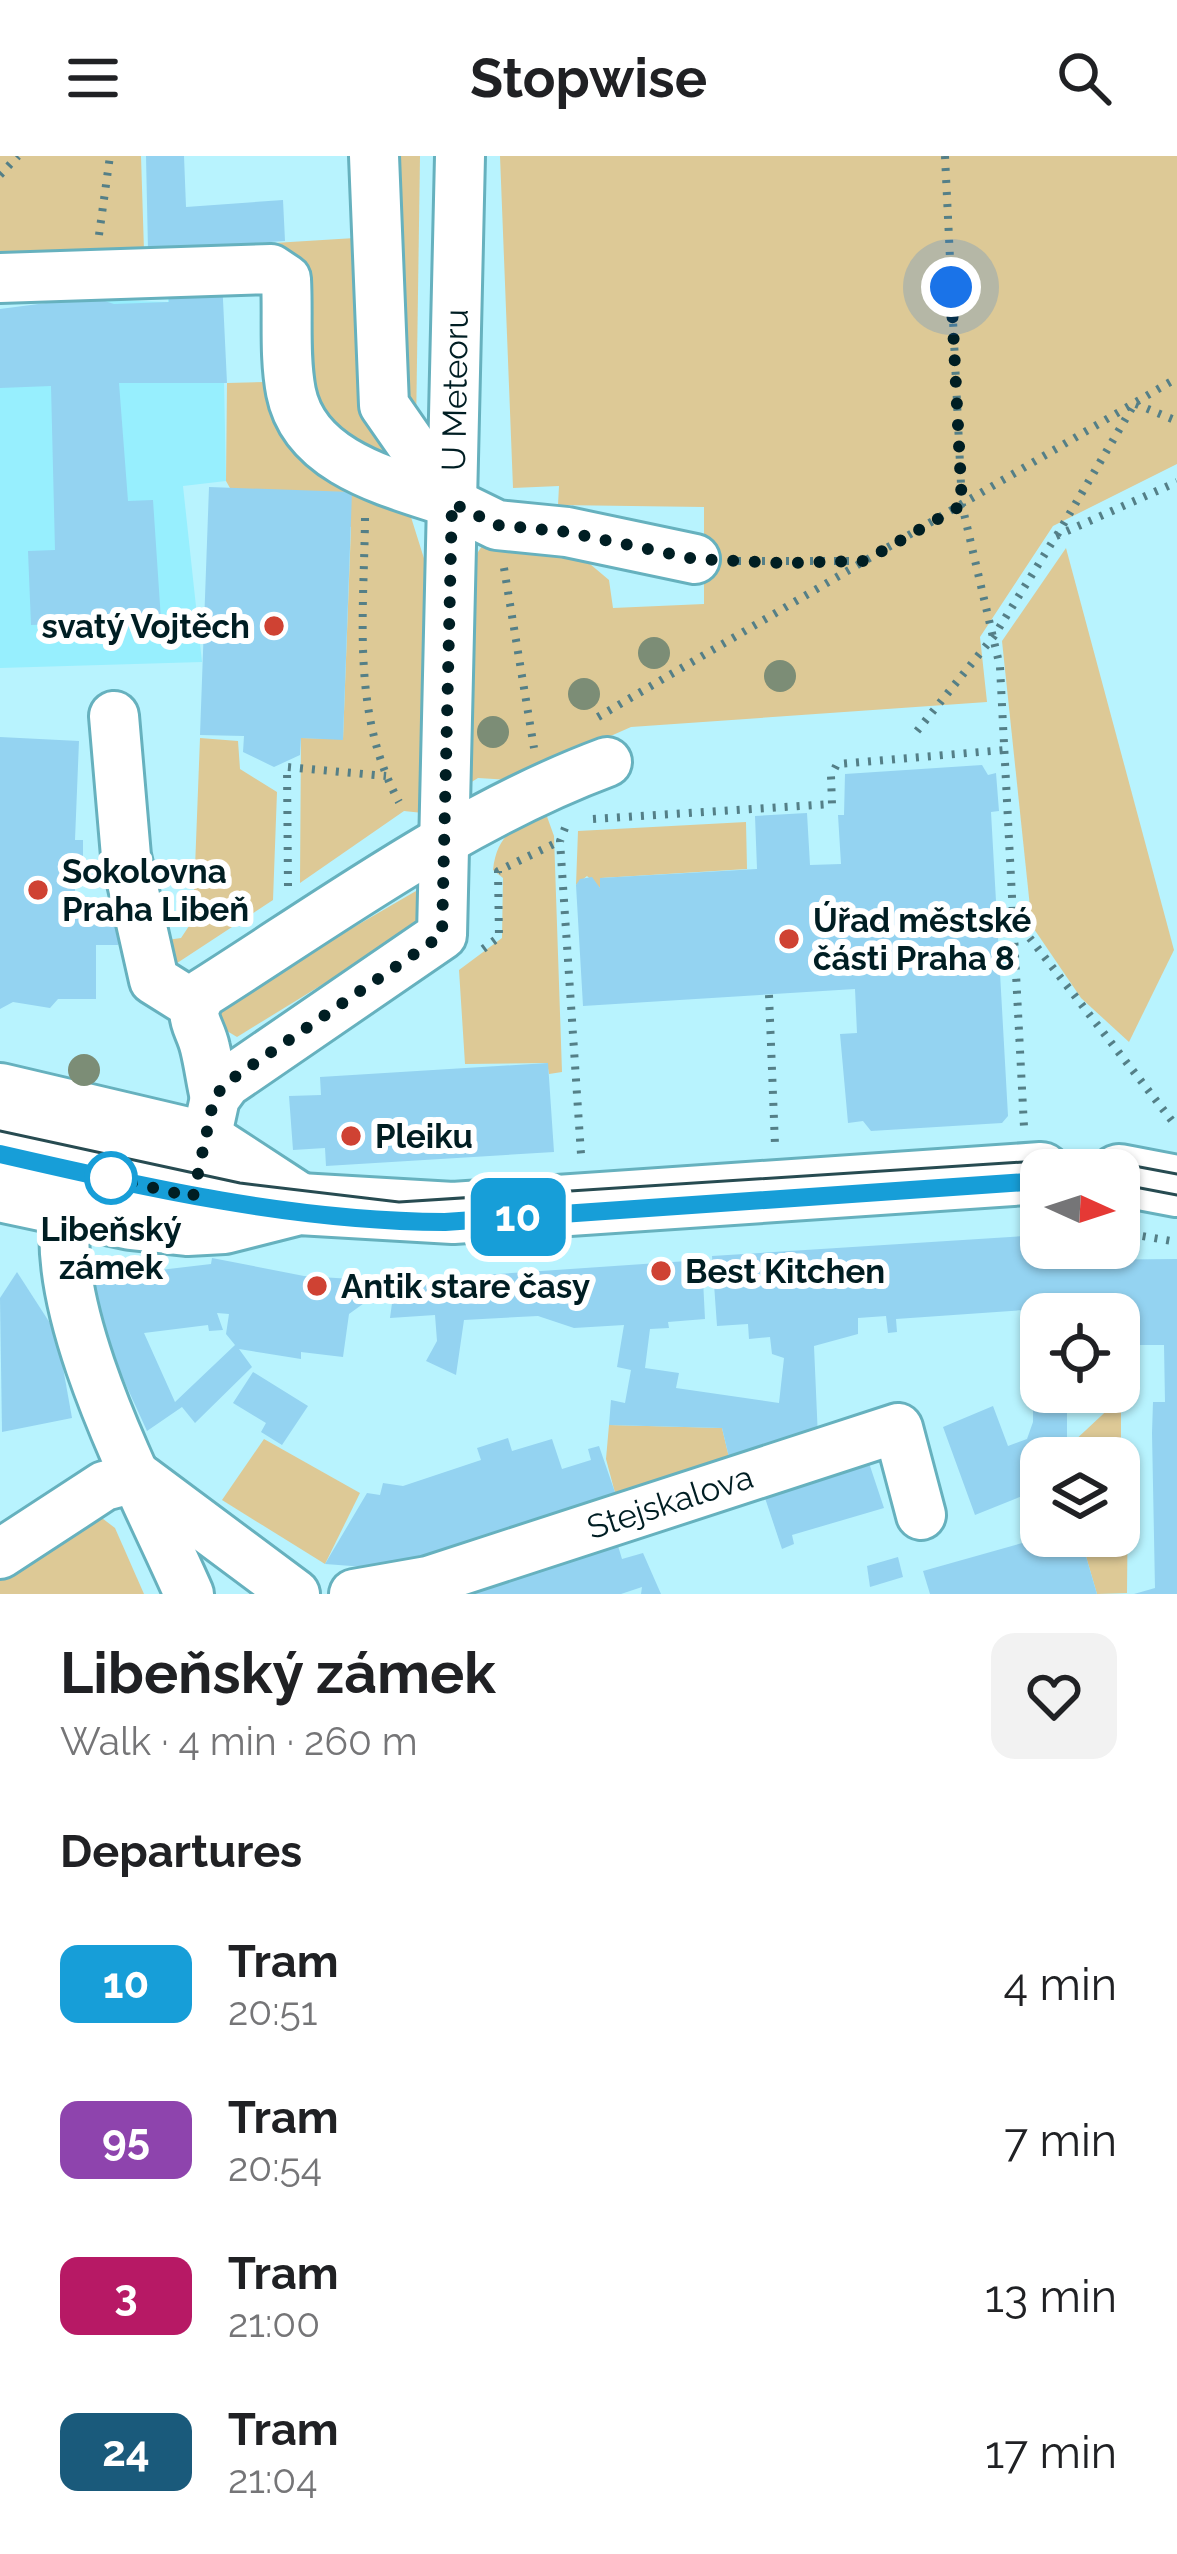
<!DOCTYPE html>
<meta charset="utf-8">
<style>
body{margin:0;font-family:Raleway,sans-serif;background:#f2f2f2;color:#202124;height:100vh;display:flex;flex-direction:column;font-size:45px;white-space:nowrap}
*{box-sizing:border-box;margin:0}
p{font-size:39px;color:#757577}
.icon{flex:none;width:66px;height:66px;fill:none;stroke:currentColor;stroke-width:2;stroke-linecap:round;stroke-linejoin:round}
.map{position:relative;height:1438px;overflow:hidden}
.side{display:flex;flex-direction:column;background:#fff;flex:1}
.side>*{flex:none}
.badge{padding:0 24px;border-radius:18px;font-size:42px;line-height:78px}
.needle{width:78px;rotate:93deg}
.fabs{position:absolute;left:1020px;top:993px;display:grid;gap:24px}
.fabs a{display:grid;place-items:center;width:120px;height:120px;border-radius:24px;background:#fff;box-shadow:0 3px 9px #0004;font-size:60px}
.you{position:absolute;width:60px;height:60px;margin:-30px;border:9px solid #fff;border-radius:50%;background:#1a73e8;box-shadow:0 0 0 18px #1a73e833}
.map>.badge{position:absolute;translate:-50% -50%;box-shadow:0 0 0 6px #fff}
h2{padding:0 60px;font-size:45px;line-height:108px}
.round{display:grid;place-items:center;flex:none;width:126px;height:126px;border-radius:24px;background:#f2f2f2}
.headline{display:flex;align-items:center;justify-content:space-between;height:204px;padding:0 60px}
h1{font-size:57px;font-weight:700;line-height:90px}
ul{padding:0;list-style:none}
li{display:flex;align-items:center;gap:36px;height:156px;padding:0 60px}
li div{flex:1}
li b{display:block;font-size:45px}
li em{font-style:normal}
li .badge{min-width:132px;font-weight:700;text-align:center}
header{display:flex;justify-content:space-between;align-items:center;height:156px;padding:0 60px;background:#fff;font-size:54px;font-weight:700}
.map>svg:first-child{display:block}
.built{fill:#97effe}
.green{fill:#ddc996}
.building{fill:#94d3f1;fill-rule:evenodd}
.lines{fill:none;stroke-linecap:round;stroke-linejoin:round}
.minor-casing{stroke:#66b1be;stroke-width:54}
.major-casing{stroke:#66b1be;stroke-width:66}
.path{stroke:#547f87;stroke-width:8;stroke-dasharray:3 9;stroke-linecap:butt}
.minor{stroke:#fff;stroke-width:48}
.major{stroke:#fff;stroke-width:60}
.tram{stroke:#274b51;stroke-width:3}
.tree{fill:#7c8d76}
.line-casing{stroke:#fff;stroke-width:27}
.line{stroke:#179ed8;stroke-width:18}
.walk{stroke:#001e23;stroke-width:12;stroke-dasharray:0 21.6}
.poi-dot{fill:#cf4233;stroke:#fff;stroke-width:4.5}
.stop-dot{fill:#fff;stroke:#179ed8;stroke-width:6}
.labels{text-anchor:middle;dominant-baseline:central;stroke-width:12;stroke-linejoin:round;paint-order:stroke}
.street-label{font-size:33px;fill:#001e23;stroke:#fff}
.poi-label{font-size:33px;font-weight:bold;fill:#001e23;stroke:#fff;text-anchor:start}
.stop-label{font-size:33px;font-weight:bold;fill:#001e23;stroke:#fff}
</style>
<header><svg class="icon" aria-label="menu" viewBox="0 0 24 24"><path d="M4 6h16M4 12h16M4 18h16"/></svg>Stopwise<svg class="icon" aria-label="search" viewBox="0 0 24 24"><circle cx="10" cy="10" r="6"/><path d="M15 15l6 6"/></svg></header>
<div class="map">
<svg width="1177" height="1438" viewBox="0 0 1177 1438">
<rect width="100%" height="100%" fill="#b8f3fe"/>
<!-- built -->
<path class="built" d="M222,123L226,325L183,330L202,506L0,512V153L48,151L68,143L168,146V126Z"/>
<!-- green -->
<g class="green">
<path d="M0,0H141L144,95L371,81L377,253L427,412L423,657L404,655L300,727L301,582L343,583L351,371L230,332L226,325L227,227L265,226L274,125L0,115Z"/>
<path d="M392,0H420L416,274L395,221Z"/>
<path d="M500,0H1177V308L1053,370L980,481L987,546L631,571L511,624L478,622L457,635L464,417L482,390L571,392L609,424L613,452L704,448V351L558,349L559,330L513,332Z"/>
<path d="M1066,392L1174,794L1129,886L1081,842L1032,770L1002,485Z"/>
<path d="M200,582L238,585L240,613L277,636L273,744L165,815L167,784L181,782L193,764Z"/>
<path d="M545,655L554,680L562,916L549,918L547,907L465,908L459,814L502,782L503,722L493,714C497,678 515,671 545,655Z"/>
<path d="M746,666L747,713L601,722L600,732L587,720L576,729L578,675Z"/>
<path d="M416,735L423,739L424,766L237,881L222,872L219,860L232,842Z"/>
<path d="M1116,1246H1121V1330L1128,1331L1127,1437L1097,1438L1080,1380H1119V1302H1056Z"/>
<path d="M609,1269L722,1272L732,1314L618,1348L606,1303Z"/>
<path d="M264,1283L360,1337L325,1408L222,1344Z"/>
<path d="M94,1356L115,1372L144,1438H0V1419Z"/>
</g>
<!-- building -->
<g class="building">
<path d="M146,0H184L186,51L283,44L285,85L148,94Z"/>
<path d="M222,123L227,227H119L128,345L153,344L161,464L31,469L28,395L55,394L51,230L0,232V153L92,141L114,148L169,146L168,126Z"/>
<path d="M209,331L352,336L343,584L301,582L300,599L274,611L243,596L244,580L200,579Z"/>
<path d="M0,581L79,585L75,684H83V707H75V761L118,763V789H96V843H58L50,852L13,846L0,853Z"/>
<path d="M982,609L988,619L996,617L999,655L991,656L1008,960L1002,967L871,975L863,965L848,967L840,878L857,877L855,833L583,850L576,729L580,723L592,721L600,732V722L757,713L755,660L807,657L810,709L841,708L838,659H844L845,618Z"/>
<path d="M548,907L554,996L326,1010L325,992L293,994L289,940L321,939L320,921Z"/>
<path d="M1041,1079V1092H1061L1062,1104L1177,1103V1438H1134L1155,1432L1152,1277L1153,1246H1165L1164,1189H1136V1199L1119,1198V1158H1070L1068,1145L1066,1151L896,1163L897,1176L888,1177L886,1160L858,1162V1178L814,1190L818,1282L732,1314L722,1272L609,1269L611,1244L625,1247L631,1214L617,1211L624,1169L574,1172L538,1160L464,1164L456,1219L426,1205L437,1185L435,1159L390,1162L395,1125L702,1104L705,1163L668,1166L669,1172L650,1173L645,1212L679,1217L676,1232L779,1247L784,1202L772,1198L770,1181L749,1183L748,1168L717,1170L712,1100Z"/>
<path d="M212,1102L304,1120L368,1124L367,1145L349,1158L343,1201L301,1196V1203L239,1193L252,1211L195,1267L182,1251L147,1275L105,1183L99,1184L92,1122L211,1108ZM217,1157L229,1158L226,1178L235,1189L175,1246L144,1177L208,1169L209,1175L223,1174Z"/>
<path d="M17,1116L57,1178L72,1262L2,1276L0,1142Z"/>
<path d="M1041,1213V1236H1067V1292L1056,1302H1041V1316L1025,1332L1027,1338L975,1359L943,1271L993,1250L1008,1290L1027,1283L1033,1266V1216Z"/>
<path d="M253,1216L308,1250L282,1289L261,1276L266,1267L233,1247Z"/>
<path d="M508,1282L512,1295L552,1283L562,1313L591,1304L588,1293L599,1290L618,1345L392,1413L325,1408L367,1337L380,1339L383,1327L403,1330L481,1304L477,1292Z"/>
<path d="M867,1301L884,1352L792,1379L794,1388L782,1393L762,1333Z"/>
<path d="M1047,1380H1080L1097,1438H930L923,1415Z"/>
<path d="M616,1383L622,1403L643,1397L661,1438H641L642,1431L621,1438H462Z"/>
<path d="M898,1401L903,1421L870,1431L867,1410Z"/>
</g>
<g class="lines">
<!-- minor casing -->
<g class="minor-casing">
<g id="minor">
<path d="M374,0L384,249L452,347L497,369L567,376L695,403"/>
<path d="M0,122L271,113L286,123C288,159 284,200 291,236C305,308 393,327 452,347"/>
<path d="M114,560L126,700L154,824L194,849"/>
<path d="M215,942C211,925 209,908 205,892C200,869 185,860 203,837C334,754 462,660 607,606"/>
<path d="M0,975L231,1025"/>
<path d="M67,1051C47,1159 145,1337 189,1438"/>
<path d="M187,1069L215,942L226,927L442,779L460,0"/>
<path d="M142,1324L295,1438"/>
<path d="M0,1398L104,1330L138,1321"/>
<path d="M354,1438L428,1425L898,1272L921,1359"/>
</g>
</g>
<!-- major casing -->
<g class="major-casing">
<g id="major">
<path d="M0,938L204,986L299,1048"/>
<path d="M1119,1019L1177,1030"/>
<path d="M0,1035L131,1063L187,1069L224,1067L299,1048L453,1057L1041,1017"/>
</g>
</g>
<!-- path -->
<g class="path">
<path d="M945,0L962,349L1000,511L1024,971"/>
<path d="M0,19L18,0"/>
<path d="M99,79L110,0"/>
<path d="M1136,248L1177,265"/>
<path d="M365,362C364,460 351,557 399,646"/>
<path d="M1057,379L1132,252"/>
<path d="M738,405H861"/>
<path d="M504,412L534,592"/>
<path d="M598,561L1177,222"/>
<path d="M917,575L994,480L1056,380L1177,326"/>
<path d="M593,663L832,648L831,620L837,608L1004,594"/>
<path d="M565,672L560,685L581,998"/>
<path d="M288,730L287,611L386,620"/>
<path d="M1015,763L1176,970"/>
<path d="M483,793L499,781L498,715L560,685"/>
<path d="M769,839L775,989"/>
<path d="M1119,1076L1177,1086"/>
</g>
<!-- minor -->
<use href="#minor" class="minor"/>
<!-- major -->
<use href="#major" class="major"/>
<!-- tram -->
<g class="tram">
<path d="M0,975L240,1027L399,1046L1038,1005L1113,1006L1177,1018"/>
<path d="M0,998C148,1032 292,1065 445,1067L1041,1025"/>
<path d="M1119,1028L1177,1039"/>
</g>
</g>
<!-- trees -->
<g class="tree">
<circle cx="654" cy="497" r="16"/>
<circle cx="780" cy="520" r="16"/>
<circle cx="584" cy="538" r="16"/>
<circle cx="493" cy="576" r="16"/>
<circle cx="84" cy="914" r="16"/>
</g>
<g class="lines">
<!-- line casing -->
<g class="line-casing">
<path id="line" d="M0,998C148,1032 292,1065 445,1066L1041,1025"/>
</g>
<!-- line -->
<use href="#line" class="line"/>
<!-- walk -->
<path class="walk" d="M111,1022L193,1041L214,942L226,927L442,779L452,347L497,369L567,376L695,403L783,407L865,405L962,349L951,131"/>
</g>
<!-- markers -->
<g class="poi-dot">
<circle cx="274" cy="470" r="12"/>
<circle cx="38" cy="734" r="12"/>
<circle cx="789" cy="783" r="12"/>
<circle cx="351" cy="980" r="12"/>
<circle cx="661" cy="1115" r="12"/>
<circle cx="317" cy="1130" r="12"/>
</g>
<circle class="stop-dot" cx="111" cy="1022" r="24"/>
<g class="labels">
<!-- street labels -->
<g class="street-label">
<text transform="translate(455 234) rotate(-89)">U Meteoru</text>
<text transform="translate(670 1346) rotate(-18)">Stejskalova</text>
</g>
<!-- poi labels -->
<g class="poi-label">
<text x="250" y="470" text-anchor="end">svatý Vojtěch</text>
<text x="62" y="715">Sokolovna<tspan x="62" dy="38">Praha Libeň</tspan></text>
<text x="813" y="764">Úřad městské<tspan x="813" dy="38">části Praha 8</tspan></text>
<text x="375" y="980">Pleiku</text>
<text x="685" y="1115">Best Kitchen</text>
<text x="341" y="1130">Antik stare časy</text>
</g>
<!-- stop labels -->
<g class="stop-label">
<text x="111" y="1073">Libeňský<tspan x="111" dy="38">zámek</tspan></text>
</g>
</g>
</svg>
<div class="fabs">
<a><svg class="needle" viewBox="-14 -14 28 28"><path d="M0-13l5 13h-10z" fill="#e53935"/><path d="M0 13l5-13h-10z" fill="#757577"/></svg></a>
<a><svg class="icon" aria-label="locate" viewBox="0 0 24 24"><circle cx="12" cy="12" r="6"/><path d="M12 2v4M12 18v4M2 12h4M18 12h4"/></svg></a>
<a><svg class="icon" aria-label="layers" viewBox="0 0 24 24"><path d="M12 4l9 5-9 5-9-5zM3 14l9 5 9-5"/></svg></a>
</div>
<div class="you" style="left:951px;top:131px"></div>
<b class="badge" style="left:518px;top:1061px;background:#179ed8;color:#fff">10</b>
</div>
<section class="side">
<div class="headline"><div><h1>Libeňský zámek</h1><p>Walk · 4 min · 260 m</p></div><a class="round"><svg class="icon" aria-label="heart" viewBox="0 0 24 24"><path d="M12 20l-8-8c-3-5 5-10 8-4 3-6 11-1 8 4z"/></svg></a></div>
<h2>Departures</h2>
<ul>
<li><span class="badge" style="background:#179ed8;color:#fff">10</span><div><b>Tram</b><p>20:51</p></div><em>4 min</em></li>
<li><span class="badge" style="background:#8e44ad;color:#fff">95</span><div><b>Tram</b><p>20:54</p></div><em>7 min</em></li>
<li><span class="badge" style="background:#b71965;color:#fff">3</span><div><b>Tram</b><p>21:00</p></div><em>13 min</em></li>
<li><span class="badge" style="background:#1a5a7b;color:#fff">24</span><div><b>Tram</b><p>21:04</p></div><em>17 min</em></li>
</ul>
</section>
